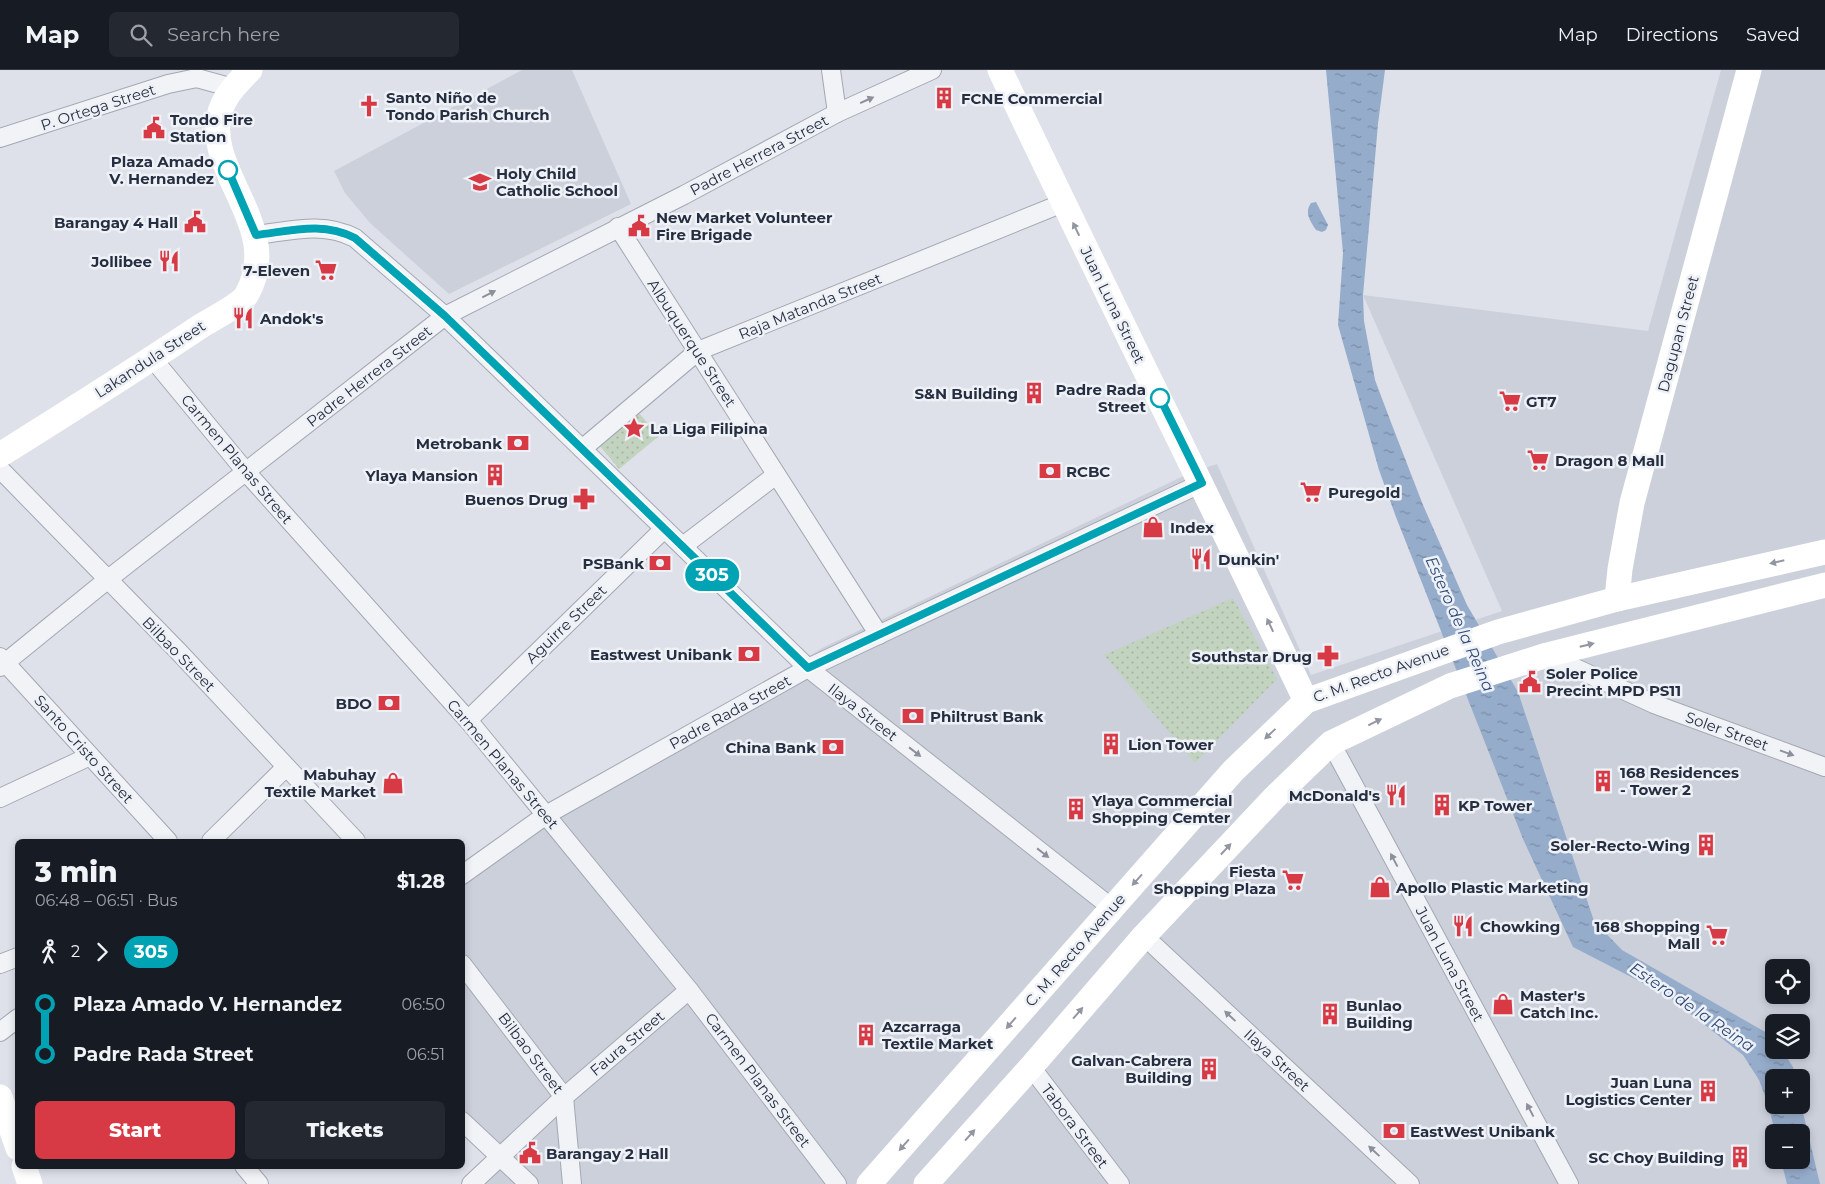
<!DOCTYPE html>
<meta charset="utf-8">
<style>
body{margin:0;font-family:Montserrat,sans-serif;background:#242831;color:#f1f3f6;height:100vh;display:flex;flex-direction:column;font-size:19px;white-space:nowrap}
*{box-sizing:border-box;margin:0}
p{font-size:16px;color:#9ea1a6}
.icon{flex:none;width:28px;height:28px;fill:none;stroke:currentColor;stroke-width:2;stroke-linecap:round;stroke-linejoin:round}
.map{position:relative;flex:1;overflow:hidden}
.details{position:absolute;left:15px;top:769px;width:450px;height:330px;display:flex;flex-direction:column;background:#171b24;border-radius:8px;box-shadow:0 2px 8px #0003}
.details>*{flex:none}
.badge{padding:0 10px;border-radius:16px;font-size:18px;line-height:32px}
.buttons{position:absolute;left:1765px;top:889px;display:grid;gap:10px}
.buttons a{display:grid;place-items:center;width:45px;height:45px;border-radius:8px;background:#171b24;box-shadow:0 2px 8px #0003;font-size:25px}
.map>.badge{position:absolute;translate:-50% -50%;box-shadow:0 0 0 2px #fff}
.legs{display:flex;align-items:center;gap:8px;height:55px;padding:0 20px;font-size:16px}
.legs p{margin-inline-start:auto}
.head{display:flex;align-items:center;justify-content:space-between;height:85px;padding:0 20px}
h1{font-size:28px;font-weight:800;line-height:38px}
.button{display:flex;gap:10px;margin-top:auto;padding:10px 20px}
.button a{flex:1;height:58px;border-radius:8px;background:#d73a45;color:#fff;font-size:20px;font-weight:800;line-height:58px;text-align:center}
.button a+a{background:#242831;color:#f1f3f6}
ul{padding:0 20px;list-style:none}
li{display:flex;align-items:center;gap:18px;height:50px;font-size:19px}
li i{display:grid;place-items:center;width:8px;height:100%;margin:0 6px;background:currentColor}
li i::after{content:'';width:12px;height:12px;margin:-6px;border:4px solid;border-radius:50%;background:#171b24}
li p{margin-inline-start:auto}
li:first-child i{background:linear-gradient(#0000 50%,currentColor 0)}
li:last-child i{background:linear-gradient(currentColor 50%,#0000 0)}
header{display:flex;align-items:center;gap:30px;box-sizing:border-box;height:70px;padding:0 25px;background:#171b24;border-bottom:1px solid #363941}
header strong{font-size:24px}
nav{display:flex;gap:28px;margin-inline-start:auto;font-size:18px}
.search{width:350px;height:45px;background:#242831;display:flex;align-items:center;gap:12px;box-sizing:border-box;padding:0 18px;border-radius:8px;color:#9ea1a6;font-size:19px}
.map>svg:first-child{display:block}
.built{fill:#ccd0db;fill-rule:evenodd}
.grass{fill:url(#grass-dots)}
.water{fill:url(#water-ripples)}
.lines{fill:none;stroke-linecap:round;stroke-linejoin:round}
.street-casing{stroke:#a3a8b3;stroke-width:20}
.street{stroke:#f1f3f7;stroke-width:18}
.secondary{stroke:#fff;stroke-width:25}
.oneway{fill:#8c909c}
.oneway2{fill:#9296a0}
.line-1-casing{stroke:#fff;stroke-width:11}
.line-1{stroke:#00a3b4;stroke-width:8}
.stop-1-dot{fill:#fff;stroke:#00a3b4;stroke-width:2.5}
.labels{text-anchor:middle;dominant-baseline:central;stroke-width:5;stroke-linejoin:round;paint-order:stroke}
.poi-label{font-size:15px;font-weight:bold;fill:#262e41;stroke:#eef1f6;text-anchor:start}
.street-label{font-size:15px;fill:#262e41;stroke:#eef1f6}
.stop-label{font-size:15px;font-weight:bold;fill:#262e41;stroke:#eef1f6;text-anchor:end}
.water-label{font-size:16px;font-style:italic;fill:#2e4977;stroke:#eef1f6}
</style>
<header>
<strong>Map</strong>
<div class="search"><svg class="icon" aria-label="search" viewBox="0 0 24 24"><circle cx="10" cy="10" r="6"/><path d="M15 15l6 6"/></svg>Search here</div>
<nav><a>Map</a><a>Directions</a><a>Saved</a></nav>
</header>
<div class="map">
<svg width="1825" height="1114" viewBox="0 0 1825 1114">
<defs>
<pattern id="grass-dots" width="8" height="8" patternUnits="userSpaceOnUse" patternTransform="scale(1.25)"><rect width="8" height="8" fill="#c2d3bf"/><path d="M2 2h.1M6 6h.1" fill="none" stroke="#a7b5a5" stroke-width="1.8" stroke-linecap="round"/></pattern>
<pattern id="water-ripples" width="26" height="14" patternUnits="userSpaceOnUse" patternTransform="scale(1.25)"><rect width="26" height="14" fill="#96accb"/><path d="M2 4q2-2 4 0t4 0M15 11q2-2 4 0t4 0" fill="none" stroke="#7a8ca6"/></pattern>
</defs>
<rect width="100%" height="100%" fill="#dee1e9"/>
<!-- built -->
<g class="built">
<path d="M522,0H572L631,134L449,224L370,153L345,123L334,101Z"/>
<path d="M1721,0H1825V1114H474L508,1082L463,1046V799L824,577L1192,402L1217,394L1311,605L1502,541L1363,225L1648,261ZM1774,898H1801V925H1774ZM1774,952H1801V980H1774ZM1774,1008H1801V1035H1774ZM1774,1062H1801V1090H1774Z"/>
</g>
<!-- grass -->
<g class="grass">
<path d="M638,342L659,366L619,399L599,375Z"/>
<path d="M1233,528L1277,609L1195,693L1104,585Z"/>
</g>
<!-- water -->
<g class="water">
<path d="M1326,0H1385L1378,54L1363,225L1364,251L1375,310L1392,355L1423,435L1467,535L1518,622L1594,851L1622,880L1774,967V980H1782L1793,997L1795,1007L1774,1008V1035L1801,1034L1820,1114H1787L1781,1090H1801V1062H1775L1768,1034L1759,1010L1743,985L1668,926L1573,877L1523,769L1396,447L1379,400L1338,255L1343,183Z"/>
<path d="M1316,132L1328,155L1326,160L1322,162L1316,160C1310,151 1304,142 1311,133Z"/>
</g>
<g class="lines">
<!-- street casing -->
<g class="street-casing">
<g id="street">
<path d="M831,0L837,43"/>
<path d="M0,68L168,14L197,8L233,18"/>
<path d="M618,157L879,565"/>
<path d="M256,165C290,161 323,151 355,168L445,246L808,598L1112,838"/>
<path d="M153,289L247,403L468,650L689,920L837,1114"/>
<path d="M582,379L698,281L1063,133"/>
<path d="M0,399L178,581L356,771"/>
<path d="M683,476L776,405"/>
<path d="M1547,585L1654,634L1825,697"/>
<path d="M0,587L168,771"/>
<path d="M0,597L107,510L445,246L684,125L837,43L932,0"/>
<path d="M468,650L664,459"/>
<path d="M1331,673L1569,1114"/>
<path d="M0,728L90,686"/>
<path d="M211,771L286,697"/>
<path d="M462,805L546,745L808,598L1202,413"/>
<path d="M1144,866L1410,1114"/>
<path d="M0,894L18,887"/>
<path d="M462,894L564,1027L572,1114"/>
<path d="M0,962L18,948"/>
<path d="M1031,997L1120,1114"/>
<path d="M462,1051L529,1114"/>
<path d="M244,1096L259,1114"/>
<path d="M471,1114L564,1027L689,920"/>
</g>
</g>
<!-- street -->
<use href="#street" class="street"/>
<!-- secondary -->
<g class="secondary">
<path d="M1000,0C1100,211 1205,420 1306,631"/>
<path d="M0,385C67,343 135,300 201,256C212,249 242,234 247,224C285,156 200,99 221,39C226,24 239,11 250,0"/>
<path d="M1617,529L1620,499L1632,433L1749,0"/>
<path d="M0,1027L18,1078"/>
<path d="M24,1096L30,1114"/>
<path d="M869,1114L1233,701L1306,631L1498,562L1617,529L1825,482"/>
<path d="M926,1114L1031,997L1144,866L1274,728L1331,673L1450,616L1547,585L1825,515"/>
</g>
</g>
<!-- one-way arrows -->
<defs><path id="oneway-solid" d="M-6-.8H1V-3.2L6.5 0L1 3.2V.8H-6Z" transform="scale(1.25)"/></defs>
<g class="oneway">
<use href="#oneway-solid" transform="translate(867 30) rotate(-24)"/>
<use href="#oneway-solid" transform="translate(489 224) rotate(-27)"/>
<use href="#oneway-solid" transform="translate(915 682) rotate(38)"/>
<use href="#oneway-solid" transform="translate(1787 683) rotate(20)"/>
<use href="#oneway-solid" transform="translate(1043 783) rotate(38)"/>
<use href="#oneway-solid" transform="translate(1394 790) rotate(-118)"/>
<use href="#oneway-solid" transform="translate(1230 946) rotate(-137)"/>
<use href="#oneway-solid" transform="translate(1530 1040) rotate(-118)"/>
<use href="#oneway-solid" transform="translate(1374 1081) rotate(-137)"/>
</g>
<g class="oneway2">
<use href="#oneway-solid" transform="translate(1076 159) rotate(-116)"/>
<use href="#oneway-solid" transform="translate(1777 492) rotate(167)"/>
<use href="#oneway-solid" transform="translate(1270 555) rotate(-115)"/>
<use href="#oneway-solid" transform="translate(1587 575) rotate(-14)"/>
<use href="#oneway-solid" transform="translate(1375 652) rotate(-26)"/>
<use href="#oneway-solid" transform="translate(1270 664) rotate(137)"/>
<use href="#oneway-solid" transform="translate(1226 779) rotate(-47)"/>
<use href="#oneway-solid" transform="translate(1137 810) rotate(132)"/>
<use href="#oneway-solid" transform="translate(1078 943) rotate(-49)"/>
<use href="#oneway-solid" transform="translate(1011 953) rotate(131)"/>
<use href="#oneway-solid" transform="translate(970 1065) rotate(-48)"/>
<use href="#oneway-solid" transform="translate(904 1075) rotate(131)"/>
</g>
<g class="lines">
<!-- line-1 casing -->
<g class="line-1-casing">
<path id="line-1" d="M228,100L256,165C290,161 323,151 355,168L445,246L808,598L1202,413L1160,328"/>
</g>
<!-- line-1 -->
<use href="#line-1" class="line-1"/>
</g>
<!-- icons -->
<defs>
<g id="building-bare" transform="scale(1.725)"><path d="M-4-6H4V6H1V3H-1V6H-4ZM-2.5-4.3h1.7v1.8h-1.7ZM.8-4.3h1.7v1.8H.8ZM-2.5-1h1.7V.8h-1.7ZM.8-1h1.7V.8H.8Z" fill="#d73a45" stroke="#eef1f6" stroke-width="2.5" paint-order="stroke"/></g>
<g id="church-bare" transform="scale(1.725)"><path d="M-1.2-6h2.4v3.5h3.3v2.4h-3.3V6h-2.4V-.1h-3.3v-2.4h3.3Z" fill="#d73a45" stroke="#eef1f6" stroke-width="2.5" paint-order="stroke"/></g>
<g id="civic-bare" transform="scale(1.725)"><path d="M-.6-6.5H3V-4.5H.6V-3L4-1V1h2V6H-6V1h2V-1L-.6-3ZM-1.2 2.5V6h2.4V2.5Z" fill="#d73a45" stroke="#eef1f6" stroke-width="2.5" paint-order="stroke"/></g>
<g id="school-bare" transform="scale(1.725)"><path d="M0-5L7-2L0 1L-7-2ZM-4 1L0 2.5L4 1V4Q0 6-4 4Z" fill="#d73a45" stroke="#eef1f6" stroke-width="2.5" paint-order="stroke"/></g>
<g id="restaurant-bare" transform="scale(1.725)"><path d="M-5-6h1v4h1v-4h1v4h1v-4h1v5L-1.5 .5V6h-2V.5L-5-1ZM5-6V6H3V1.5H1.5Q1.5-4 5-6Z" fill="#d73a45" stroke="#eef1f6" stroke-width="2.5" paint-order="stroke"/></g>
<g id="supermarket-bare" transform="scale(1.725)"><path d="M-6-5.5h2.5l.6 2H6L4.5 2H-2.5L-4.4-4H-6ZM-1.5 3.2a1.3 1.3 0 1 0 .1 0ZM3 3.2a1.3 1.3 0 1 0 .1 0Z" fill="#d73a45" stroke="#eef1f6" stroke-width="2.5" paint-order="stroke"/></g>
<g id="sight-bare" transform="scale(1.725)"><path d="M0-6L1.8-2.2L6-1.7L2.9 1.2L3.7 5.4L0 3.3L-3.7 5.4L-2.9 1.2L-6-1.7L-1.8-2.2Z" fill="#d73a45" stroke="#eef1f6" stroke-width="2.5" paint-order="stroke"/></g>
<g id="bank-bare" transform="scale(1.725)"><path d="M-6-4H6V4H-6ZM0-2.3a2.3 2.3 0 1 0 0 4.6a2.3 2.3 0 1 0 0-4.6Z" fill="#d73a45" stroke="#eef1f6" stroke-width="2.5" paint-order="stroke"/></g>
<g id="pharmacy-bare" transform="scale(1.725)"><path d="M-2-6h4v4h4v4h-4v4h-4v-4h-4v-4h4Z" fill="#d73a45" stroke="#eef1f6" stroke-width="2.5" paint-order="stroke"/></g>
<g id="shop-bare" transform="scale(1.725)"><path d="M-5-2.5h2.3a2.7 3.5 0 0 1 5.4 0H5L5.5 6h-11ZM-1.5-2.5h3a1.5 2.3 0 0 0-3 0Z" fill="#d73a45" stroke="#eef1f6" stroke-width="2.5" paint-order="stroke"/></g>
</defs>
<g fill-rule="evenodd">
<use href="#building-bare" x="944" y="28"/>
<use href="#church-bare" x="369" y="36"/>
<use href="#civic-bare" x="154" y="58"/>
<use href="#school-bare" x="480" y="112"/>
<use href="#civic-bare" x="195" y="152"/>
<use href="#civic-bare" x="639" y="156"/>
<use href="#restaurant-bare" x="169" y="191"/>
<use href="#supermarket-bare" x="326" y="200"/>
<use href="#restaurant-bare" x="243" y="248"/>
<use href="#building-bare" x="1034" y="323"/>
<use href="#supermarket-bare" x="1510" y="331"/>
<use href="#sight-bare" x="634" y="358"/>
<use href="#bank-bare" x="518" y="373"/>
<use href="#supermarket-bare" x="1538" y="390"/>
<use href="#bank-bare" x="1050" y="401"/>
<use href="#building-bare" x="495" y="405"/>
<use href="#supermarket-bare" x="1311" y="422"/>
<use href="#pharmacy-bare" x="584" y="429"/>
<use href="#shop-bare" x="1153" y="457"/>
<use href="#restaurant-bare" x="1201" y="489"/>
<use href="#bank-bare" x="660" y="493"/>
<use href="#bank-bare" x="749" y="584"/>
<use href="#pharmacy-bare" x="1328" y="586"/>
<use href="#civic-bare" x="1530" y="612"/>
<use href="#bank-bare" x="389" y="633"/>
<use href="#bank-bare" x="913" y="646"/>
<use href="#building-bare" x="1111" y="674"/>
<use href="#bank-bare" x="833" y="677"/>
<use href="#building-bare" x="1603" y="711"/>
<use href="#shop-bare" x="393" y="713"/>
<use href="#restaurant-bare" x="1396" y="725"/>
<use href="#building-bare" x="1442" y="735"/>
<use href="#building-bare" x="1076" y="739"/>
<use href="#building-bare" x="1706" y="775"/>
<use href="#supermarket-bare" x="1293" y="810"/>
<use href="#shop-bare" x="1380" y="817"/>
<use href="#restaurant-bare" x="1463" y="856"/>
<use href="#supermarket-bare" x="1717" y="865"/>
<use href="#shop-bare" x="1503" y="934"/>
<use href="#building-bare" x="1330" y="944"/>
<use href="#building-bare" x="866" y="965"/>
<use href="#building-bare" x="1209" y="999"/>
<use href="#building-bare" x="1708" y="1021"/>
<use href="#bank-bare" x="1394" y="1061"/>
<use href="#civic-bare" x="530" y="1083"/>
<use href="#building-bare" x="1740" y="1087"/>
</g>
<!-- markers -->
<g class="stop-1-dot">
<circle cx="228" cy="100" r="9"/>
<circle cx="1160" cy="328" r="9"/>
</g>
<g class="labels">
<!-- poi labels -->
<g class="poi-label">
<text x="386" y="27">Santo Niño de<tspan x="386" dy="17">Tondo Parish Church</tspan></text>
<text x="961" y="28">FCNE Commercial</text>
<text x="170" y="49">Tondo Fire<tspan x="170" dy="17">Station</tspan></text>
<text x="496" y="103">Holy Child<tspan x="496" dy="17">Catholic School</tspan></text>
<text x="656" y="147">New Market Volunteer<tspan x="656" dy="17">Fire Brigade</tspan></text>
<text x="178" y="152" text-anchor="end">Barangay 4 Hall</text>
<text x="152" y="191" text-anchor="end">Jollibee</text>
<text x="310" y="200" text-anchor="end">7-Eleven</text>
<text x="260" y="248">Andok's</text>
<text x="1018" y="323" text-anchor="end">S&amp;N Building</text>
<text x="1526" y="331">GT7</text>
<text x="650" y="358">La Liga Filipina</text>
<text x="502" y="373" text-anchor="end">Metrobank</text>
<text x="1555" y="390">Dragon 8 Mall</text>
<text x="1066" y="401">RCBC</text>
<text x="478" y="405" text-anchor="end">Ylaya Mansion</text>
<text x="1328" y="422">Puregold</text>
<text x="568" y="429" text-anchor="end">Buenos Drug</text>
<text x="1170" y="457">Index</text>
<text x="1218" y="489">Dunkin'</text>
<text x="644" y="493" text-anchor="end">PSBank</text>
<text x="732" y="584" text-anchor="end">Eastwest Unibank</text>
<text x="1312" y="586" text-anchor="end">Southstar Drug</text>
<text x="1546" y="603">Soler Police<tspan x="1546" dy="17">Precint MPD PS11</tspan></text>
<text x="372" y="633" text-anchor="end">BDO</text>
<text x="930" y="646">Philtrust Bank</text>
<text x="1128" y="674">Lion Tower</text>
<text x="816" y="677" text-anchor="end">China Bank</text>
<text x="1620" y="702">168 Residences<tspan x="1620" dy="17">- Tower 2</tspan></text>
<text x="376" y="704" text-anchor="end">Mabuhay<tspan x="376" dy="17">Textile Market</tspan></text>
<text x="1380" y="725" text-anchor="end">McDonald's</text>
<text x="1092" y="730">Ylaya Commercial<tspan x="1092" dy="17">Shopping Cemter</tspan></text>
<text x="1458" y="735">KP Tower</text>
<text x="1690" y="775" text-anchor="end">Soler-Recto-Wing</text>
<text x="1276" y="801" text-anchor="end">Fiesta<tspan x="1276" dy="17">Shopping Plaza</tspan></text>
<text x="1396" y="817">Apollo Plastic Marketing</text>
<text x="1480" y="856">Chowking</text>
<text x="1700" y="856" text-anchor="end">168 Shopping<tspan x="1700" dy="17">Mall</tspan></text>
<text x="1520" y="925">Master's<tspan x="1520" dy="17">Catch Inc.</tspan></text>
<text x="1346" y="935">Bunlao<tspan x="1346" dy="17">Building</tspan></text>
<text x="882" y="956">Azcarraga<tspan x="882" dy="17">Textile Market</tspan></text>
<text x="1192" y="990" text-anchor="end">Galvan-Cabrera<tspan x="1192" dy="17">Building</tspan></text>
<text x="1692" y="1012" text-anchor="end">Juan Luna<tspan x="1692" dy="17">Logistics Center</tspan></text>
<text x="1410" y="1061">EastWest Unibank</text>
<text x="546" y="1083">Barangay 2 Hall</text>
<text x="1724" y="1087" text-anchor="end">SC Choy Building</text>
</g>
<!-- street labels -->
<g class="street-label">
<text transform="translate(98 37) rotate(-18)">P. Ortega Street</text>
<text transform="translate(759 85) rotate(-28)">Padre Herrera Street</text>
<text transform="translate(1113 235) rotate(64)">Juan Luna Street</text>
<text transform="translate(810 236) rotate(-22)">Raja Matanda Street</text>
<text transform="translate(1678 264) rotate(-75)">Dagupan Street</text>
<text transform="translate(692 273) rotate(57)">Albuquerque Street</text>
<text transform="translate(150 289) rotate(-33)">Lakandula Street</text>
<text transform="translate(369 306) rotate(-38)">Padre Herrera Street</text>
<text transform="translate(237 389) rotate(50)">Carmen Planas Street</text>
<text transform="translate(566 554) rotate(-44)">Aguirre Street</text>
<text transform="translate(179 584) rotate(46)">Bilbao Street</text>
<text transform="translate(1381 603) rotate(-20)">C. M. Recto Avenue</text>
<text transform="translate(730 642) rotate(-29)">Padre Rada Street</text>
<text transform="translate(863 642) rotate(38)">Ilaya Street</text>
<text transform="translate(1727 661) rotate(20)">Soler Street</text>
<text transform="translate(84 679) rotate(48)">Santo Cristo Street</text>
<text transform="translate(503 694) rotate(50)">Carmen Planas Street</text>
<text transform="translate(1075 880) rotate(-49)">C. M. Recto Avenue</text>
<text transform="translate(1450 894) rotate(62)">Juan Luna Street</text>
<text transform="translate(627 973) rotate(-40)">Faura Street</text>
<text transform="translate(531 983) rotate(53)">Bilbao Street</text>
<text transform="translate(1277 990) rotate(43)">Ilaya Street</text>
<text transform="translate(758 1010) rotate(53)">Carmen Planas Street</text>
<text transform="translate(1075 1056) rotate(53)">Tabora Street</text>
</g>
<!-- stop labels -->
<g class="stop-label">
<text x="214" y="91">Plaza Amado<tspan x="214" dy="17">V. Hernandez</tspan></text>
<text x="1146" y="319">Padre Rada<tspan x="1146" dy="17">Street</tspan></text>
</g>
<!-- water labels -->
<g class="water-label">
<text transform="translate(1460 554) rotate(66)">Estero de la Reina</text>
<text transform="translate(1692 937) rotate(34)">Estero de la Reina</text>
</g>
</g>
</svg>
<div class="buttons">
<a><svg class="icon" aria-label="locate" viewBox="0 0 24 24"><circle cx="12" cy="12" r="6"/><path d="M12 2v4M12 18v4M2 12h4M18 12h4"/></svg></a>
<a><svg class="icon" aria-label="layers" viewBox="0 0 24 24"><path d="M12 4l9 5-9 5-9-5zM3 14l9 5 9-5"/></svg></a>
<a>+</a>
<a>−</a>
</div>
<b class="badge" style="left:712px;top:505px;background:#00a3b4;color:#fff">305</b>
<section class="details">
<div class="head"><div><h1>3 min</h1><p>06:48 – 06:51 · Bus</p></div><b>$1.28</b></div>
<div class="legs"><svg class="icon" aria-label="walk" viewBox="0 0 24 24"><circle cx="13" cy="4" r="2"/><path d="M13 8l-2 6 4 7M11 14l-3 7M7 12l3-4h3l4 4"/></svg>2<svg class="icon" aria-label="forward" viewBox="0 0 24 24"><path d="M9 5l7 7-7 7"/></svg><b class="badge" style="background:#00a3b4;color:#fff">305</b></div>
<ul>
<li><i style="color:#00a3b4"></i><b>Plaza Amado V. Hernandez</b><p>06:50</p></li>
<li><i style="color:#00a3b4"></i><b>Padre Rada Street</b><p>06:51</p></li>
</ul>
<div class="button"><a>Start</a><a>Tickets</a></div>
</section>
</div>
